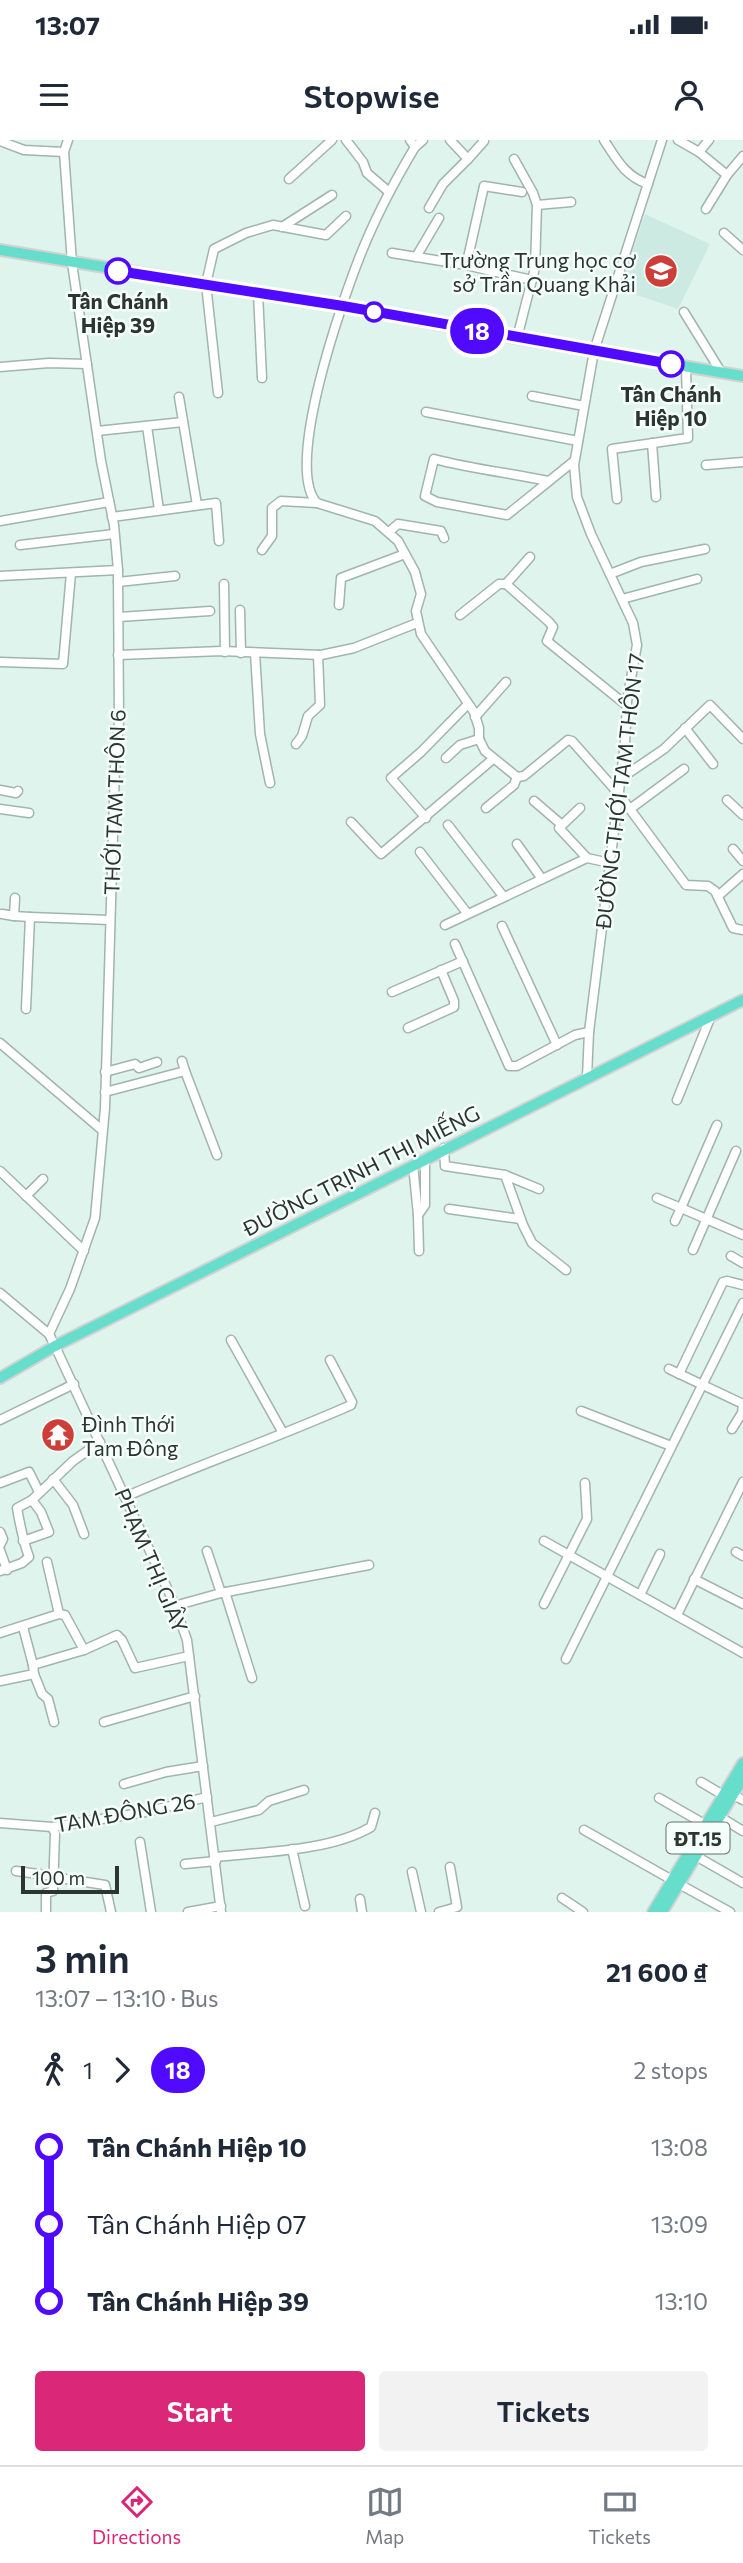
<!DOCTYPE html>
<meta charset="utf-8">
<style>
body{margin:0;font-family:Commissioner,sans-serif;background:#f2f2f3;color:#1f2937;height:100vh;display:flex;flex-direction:column;font-size:26px;white-space:nowrap}
*{box-sizing:border-box;margin:0}
p{font-size:23px;color:#747a83}
.icon{flex:none;width:38px;height:38px;fill:none;stroke:currentColor;stroke-width:2;stroke-linecap:round;stroke-linejoin:round}
.map{position:relative;height:1772px;overflow:hidden}
.details{display:flex;flex-direction:column;background:#fff;flex:1}
.details>*{flex:none}
.badge{padding:0 14px;border-radius:23px;font-size:24px;line-height:46px}
.scale{position:absolute;left:21px;bottom:18px;width:98px;box-sizing:border-box;padding-left:7px;border:4px solid #2d3533;border-top:0;font-size:19px;line-height:24px;white-space:nowrap;color:#2d3533;-webkit-text-stroke:5px #f6fefc;paint-order:stroke}
.map>.badge{position:absolute;translate:-50% -50%;box-shadow:0 0 0 4px #fff}
.legs{display:flex;align-items:center;gap:10px;height:77px;padding:0 35px;font-size:23px}
.legs p{margin-inline-start:auto}
.overview{display:flex;align-items:center;justify-content:space-between;height:119px;padding:0 35px}
h1{font-size:38px;font-weight:600;line-height:52px}
.button{display:flex;gap:14px;margin-top:auto;padding:14px 35px}
.button a{flex:1;height:80px;border-radius:7px;background:#db2777;color:#fff;font-size:28px;font-weight:600;line-height:80px;text-align:center}
.button a+a{background:#f2f2f3;color:#1f2937}
ul{padding:0 35px;list-style:none}
li{display:flex;align-items:center;gap:24px;height:77px;font-size:26px}
li i{display:grid;place-items:center;width:10px;height:100%;margin:0 9px;background:currentColor}
li i::after{content:'';width:18px;height:18px;margin:-9px;border:5px solid;border-radius:50%;background:#fff}
li p{margin-inline-start:auto}
li:first-child i{background:linear-gradient(#0000 50%,currentColor 0)}
li:last-child i{background:linear-gradient(currentColor 50%,#0000 0)}
.status{display:flex;justify-content:space-between;align-items:center;height:49px;padding:0 35px;background:#fff;direction:ltr}
.status svg{height:19px;fill:currentColor}
header{display:flex;justify-content:space-between;align-items:center;height:91px;padding:0 35px;background:#fff;font-size:32px;font-weight:600}
.dock{display:flex;justify-content:space-around;align-items:center;height:98px;border-top:2px solid #e0e1e3;background:#fff;font-size:19px;color:#747a83}
.dock a{display:grid;justify-items:center;gap:4px}
.dock .on{color:#db2777}
.map>svg:first-child{display:block}
.built{fill:#cdeae2}
.lines{fill:none;stroke-linecap:round;stroke-linejoin:round}
.minor-casing{stroke:#a1b4ae;stroke-width:11}
.major-casing{stroke:#d1d3d2;stroke-width:14}
.minor{stroke:#fff;stroke-width:8}
.major{stroke:#67ddcb;stroke-width:10}
.line-1-casing{stroke:#fff;stroke-width:16}
.line-1{stroke:#4f0aff;stroke-width:10}
.stop-1-dot{fill:#fff;stroke:#4f0aff;stroke-width:3.5}
.labels{text-anchor:middle;dominant-baseline:central;stroke-width:5;stroke-linejoin:round;paint-order:stroke}
.shield{fill:#f6fefc;stroke:#69716f;stroke-width:2}
.shield-label{font-size:19px;font-weight:bold;fill:#2d3533}
.poi-label{font-size:21px;fill:#2d3533;stroke:#f6fefc;text-anchor:end}
.stop-label{font-size:21px;font-weight:bold;fill:#2d3533;stroke:#f6fefc}
.street-label{font-size:21px;fill:#2d3533;stroke:#f6fefc}
</style>
<div class="status"><b>13:07</b><svg viewBox="0 0 49 12"><path d="M0 12V9h3v3zM5 12V6h3v6zM10 12V3h3v9zM15 12V0h3v12zM26 1h20v11H26zM47 4h2v5h-2z"/></svg></div>
<header><svg class="icon" aria-label="menu" viewBox="0 0 24 24"><path d="M4 6h16M4 12h16M4 18h16"/></svg>Stopwise<svg class="icon" aria-label="person" viewBox="0 0 24 24"><circle cx="12" cy="8" r="4"/><path d="M4 21q1-7 8-7t8 7"/></svg></header>
<div class="map">
<svg width="743" height="1772" viewBox="0 0 743 1772">
<rect width="100%" height="100%" fill="#e0f4ee"/>
<!-- built -->
<path class="built" d="M645,74L710,104L678,169L619,149Z"/>
<g class="lines">
<!-- minor casing -->
<g class="minor-casing">
<g id="minor">
<path d="M346,0L363,22L367,33L389,52"/>
<path d="M410,0L415,7C394,42 375,78 360,116C343,159 283,328 317,363L375,381L398,401L415,432L421,454L416,471L421,494L474,572L479,588V599L485,611L517,637L524,636L568,600L572,601L618,653L686,745L708,746L715,751L733,788L743,790"/>
<path d="M604,0C617,20 625,36 648,44"/>
<path d="M678,0L699,12L727,35L743,16"/>
<path d="M0,1L24,10L64,12"/>
<path d="M415,7L423,0"/>
<path d="M699,12L709,0"/>
<path d="M468,19L484,1"/>
<path d="M514,19L533,53L537,65L535,128L517,198"/>
<path d="M289,39L332,0"/>
<path d="M522,52L484,46L467,122L470,126L532,140"/>
<path d="M537,65L571,62"/>
<path d="M429,68L443,44L468,19L450,0"/>
<path d="M706,69L727,35"/>
<path d="M282,87L332,55"/>
<path d="M724,93L743,110"/>
<path d="M392,113L460,124L467,122"/>
<path d="M416,117L439,78"/>
<path d="M258,153L262,238"/>
<path d="M684,172L721,232"/>
<path d="M0,227L49,223L87,224"/>
<path d="M218,253L206,144L214,109L246,93L273,85L326,95L346,76"/>
<path d="M532,256L584,266"/>
<path d="M179,257L197,365"/>
<path d="M426,272L578,301"/>
<path d="M147,286L159,370"/>
<path d="M97,291L183,282"/>
<path d="M652,303L656,357"/>
<path d="M706,325L743,322"/>
<path d="M548,341C510,333 472,329 434,319L425,356L437,362L507,375L574,321"/>
<path d="M617,359L612,309L688,298L686,227"/>
<path d="M112,377L216,363L219,401"/>
<path d="M0,381L109,362"/>
<path d="M389,392L398,384L441,391L444,398"/>
<path d="M20,405L114,394"/>
<path d="M262,410L272,396V368L281,361L317,363"/>
<path d="M530,417L506,444L549,482L553,487L547,501L626,565"/>
<path d="M610,434L641,422L705,409"/>
<path d="M0,436L118,430"/>
<path d="M118,442L175,436"/>
<path d="M224,444L225,512"/>
<path d="M622,459L697,439"/>
<path d="M339,465L341,438L405,414"/>
<path d="M240,470L241,513"/>
<path d="M460,475L499,444H506"/>
<path d="M119,477L210,471"/>
<path d="M255,513L260,594L270,643"/>
<path d="M118,515L222,511L321,515L354,508L417,483"/>
<path d="M0,522L63,524L71,433"/>
<path d="M475,577L506,542"/>
<path d="M685,588L713,624"/>
<path d="M296,604L302,596L308,576L320,565L318,515"/>
<path d="M446,618L460,605L479,599"/>
<path d="M620,639L664,609L710,565L743,599"/>
<path d="M0,650L16,653L18,651"/>
<path d="M727,660L743,675"/>
<path d="M534,661L562,685"/>
<path d="M486,668L514,645L517,637"/>
<path d="M580,668L559,688L587,718"/>
<path d="M0,669L29,673"/>
<path d="M630,669L684,629"/>
<path d="M426,678L391,638L421,612L468,564"/>
<path d="M351,682L381,714L493,619"/>
<path d="M448,685L503,756"/>
<path d="M517,704L542,739"/>
<path d="M733,709L743,721"/>
<path d="M420,712L467,773"/>
<path d="M718,756L743,734"/>
<path d="M15,758L14,776L30,777"/>
<path d="M2,774L14,776"/>
<path d="M445,785L587,718L610,723"/>
<path d="M502,786L557,905"/>
<path d="M455,804L509,926H517L575,895L589,892"/>
<path d="M392,852L463,821"/>
<path d="M26,869L30,777L110,780"/>
<path d="M408,888L454,867V861L441,830"/>
<path d="M0,903L102,990"/>
<path d="M185,931L217,1015"/>
<path d="M105,932L135,924L139,928L157,922"/>
<path d="M587,937L589,892L625,603L627,561L637,505L633,483L591,394L577,357L574,325L594,211L662,0"/>
<path d="M105,952L185,931L182,921"/>
<path d="M677,960L711,876"/>
<path d="M717,985L681,1068L743,1095"/>
<path d="M444,1008L445,1026L505,1035L523,1085L532,1103L566,1130"/>
<path d="M413,1025L418,1075"/>
<path d="M0,1031L84,1111"/>
<path d="M505,1035L539,1049"/>
<path d="M26,1056L43,1039"/>
<path d="M657,1058L681,1068L675,1081"/>
<path d="M449,1069L520,1079"/>
<path d="M693,1110L736,1011"/>
<path d="M419,1111L418,1075L425,1065V1019"/>
<path d="M731,1116L743,1123"/>
<path d="M0,1153L49,1194L55,1206L173,1461L187,1500L221,1772"/>
<path d="M49,1194L70,1149L95,1078L105,968L115,626L119,581L118,430L114,385L101,321L72,123L64,12L68,0"/>
<path d="M231,1200L283,1293"/>
<path d="M669,1229L743,1264"/>
<path d="M679,1234L723,1142L727,1141L743,1145"/>
<path d="M581,1271L671,1306"/>
<path d="M0,1280L74,1244"/>
<path d="M732,1289L742,1273L743,1265"/>
<path d="M53,1339L73,1365L84,1394"/>
<path d="M0,1343L29,1332L39,1352"/>
<path d="M125,1357C200,1324 277,1298 351,1265L352,1262L330,1220"/>
<path d="M0,1392L3,1399L0,1405"/>
<path d="M23,1401L49,1392L41,1372L32,1360"/>
<path d="M544,1401L743,1513"/>
<path d="M0,1410L7,1430"/>
<path d="M207,1411L221,1453"/>
<path d="M736,1412L743,1416"/>
<path d="M47,1422L59,1474"/>
<path d="M0,1431L22,1423L29,1417C23,1401 20,1385 17,1368L32,1360L73,1321L100,1302"/>
<path d="M694,1439L743,1464"/>
<path d="M225,1452L252,1538"/>
<path d="M640,1455L660,1414"/>
<path d="M544,1464L587,1379L585,1343"/>
<path d="M174,1466L221,1453L369,1425"/>
<path d="M677,1475L743,1342"/>
<path d="M23,1487L33,1525"/>
<path d="M0,1493L59,1474L65,1475L84,1510"/>
<path d="M566,1519L743,1163"/>
<path d="M34,1534L42,1554L48,1559L54,1582"/>
<path d="M0,1541L34,1534L33,1525L84,1510L117,1495L122,1500L135,1528L189,1516"/>
<path d="M104,1582L195,1556"/>
<path d="M701,1642L723,1655"/>
<path d="M124,1644L166,1632L203,1626"/>
<path d="M733,1655L743,1660"/>
<path d="M659,1658L706,1685"/>
<path d="M720,1677L743,1691"/>
<path d="M211,1682L259,1670L269,1661L304,1650"/>
<path d="M0,1683L52,1687L146,1672L207,1657"/>
<path d="M584,1690L672,1740"/>
<path d="M140,1702L151,1772"/>
<path d="M292,1709L305,1766"/>
<path d="M696,1716L743,1743"/>
<path d="M215,1717C262,1712 331,1711 371,1687L375,1673"/>
<path d="M185,1724L216,1721"/>
<path d="M16,1731L53,1736"/>
<path d="M412,1732L421,1772"/>
<path d="M53,1737L105,1745L111,1772"/>
<path d="M679,1744L730,1772"/>
<path d="M562,1758L583,1772"/>
<path d="M360,1759L362,1772"/>
<path d="M46,1772V1753L53,1751L55,1693L52,1687"/>
<path d="M188,1772L221,1766"/>
<path d="M439,1772L457,1767L450,1727"/>
</g>
</g>
<!-- major casing -->
<g class="major-casing">
<g id="major">
<path d="M0,110L343,166L469,190L743,236"/>
<path d="M0,1238L55,1206L743,860"/>
<path d="M653,1772L743,1623"/>
<path d="M662,1772L743,1638"/>
</g>
</g>
<!-- minor -->
<use href="#minor" class="minor"/>
<!-- major -->
<use href="#major" class="major"/>
</g>
<g class="lines">
<!-- line-1 casing -->
<g class="line-1-casing">
<path id="line-1" d="M118,131L343,166L671,224"/>
</g>
<!-- line-1 -->
<use href="#line-1" class="line-1"/>
</g>
<!-- icons -->
<defs>
<g id="school-disc" transform="scale(1.75)"><circle r="9.5" fill="#cd3e39" stroke="#f6fefc"/><path d="M0-5L7-2L0 1L-7-2ZM-4 1L0 2.5L4 1V4Q0 6-4 4Z" fill="#fff"/></g>
<g id="temple-disc" transform="scale(1.75)"><circle r="9.5" fill="#cd3e39" stroke="#f6fefc"/><path d="M0-6L5-2H3V0L6.5 2.5H4V6H1.5V3h-3V6H-4V2.5H-6.5L-3 0V-2H-5Z" fill="#fff"/></g>
</defs>
<g fill-rule="evenodd">
<use href="#school-disc" x="661" y="131"/>
<use href="#temple-disc" x="58" y="1295"/>
</g>
<!-- markers -->
<g class="stop-1-dot">
<circle cx="118" cy="131" r="12"/>
<circle cx="374" cy="172" r="9"/>
<circle cx="671" cy="224" r="12"/>
</g>
<g class="labels">
<!-- shield labels -->
<rect class="shield" x="666.5" y="1682.5" width="63" height="31" rx="5"/>
<g class="shield-label">
<text x="698" y="1698">ĐT.15</text>
</g>
<!-- poi labels -->
<g class="poi-label">
<text x="636" y="119">Trường Trung học cơ<tspan x="636" dy="24">sở Trần Quang Khải</tspan></text>
<text x="82" y="1283" text-anchor="start">Đình Thới<tspan x="82" dy="24">Tam Đông</tspan></text>
</g>
<!-- stop labels -->
<g class="stop-label">
<text x="118" y="160">Tân Chánh<tspan x="118" dy="24">Hiệp 39</tspan></text>
<text x="671" y="253">Tân Chánh<tspan x="671" dy="24">Hiệp 10</tspan></text>
</g>
<!-- street labels -->
<g class="street-label">
<text transform="translate(619 651) rotate(-83)">ĐƯỜNG THỚI TAM THÔN 17</text>
<text transform="translate(114 662) rotate(-88)">THỚI TAM THÔN 6</text>
<text transform="translate(361 1030) rotate(-27)">ĐƯỜNG TRỊNH THỊ MIẾNG</text>
<text transform="translate(152 1420) rotate(67)">PHẠM THỊ GIÂY</text>
<text transform="translate(125 1672) rotate(-10)">TAM ĐÔNG 26</text>
</g>
</g>
</svg>
<div class="scale">100 m</div>
<b class="badge" style="left:477px;top:191px;background:#4f0aff;color:#fff">18</b>
</div>
<section class="details">
<div class="overview"><div><h1>3 min</h1><p>13:07 – 13:10 · Bus</p></div><b>21 600 ₫</b></div>
<div class="legs"><svg class="icon" aria-label="walk" viewBox="0 0 24 24"><circle cx="13" cy="4" r="2"/><path d="M13 8l-2 6 4 7M11 14l-3 7M7 12l3-4h3l4 4"/></svg>1<svg class="icon" aria-label="forward" viewBox="0 0 24 24"><path d="M9 5l7 7-7 7"/></svg><b class="badge" style="background:#4f0aff;color:#fff">18</b><p>2 stops</p></div>
<ul>
<li><i style="color:#4f0aff"></i><b>Tân Chánh Hiệp 10</b><p>13:08</p></li>
<li><i style="color:#4f0aff"></i><span>Tân Chánh Hiệp 07</span><p>13:09</p></li>
<li><i style="color:#4f0aff"></i><b>Tân Chánh Hiệp 39</b><p>13:10</p></li>
</ul>
<div class="button"><a>Start</a><a>Tickets</a></div>
</section>
<nav class="dock">
<a class="on"><svg class="icon" aria-label="directions" viewBox="0 0 24 24"><path d="M12 3l9 9-9 9-9-9zM9 14v-3h6M13 9l2 2-2 2"/></svg>Directions</a>
<a><svg class="icon" aria-label="map" viewBox="0 0 24 24"><path d="M3 6l6-2 6 2 6-2v14l-6 2-6-2-6 2zM9 4v14M15 6v14"/></svg>Map</a>
<a><svg class="icon" aria-label="tickets" viewBox="0 0 24 24"><path d="M3 7h18v10H3zM15 7v10"/></svg>Tickets</a>
</nav>
